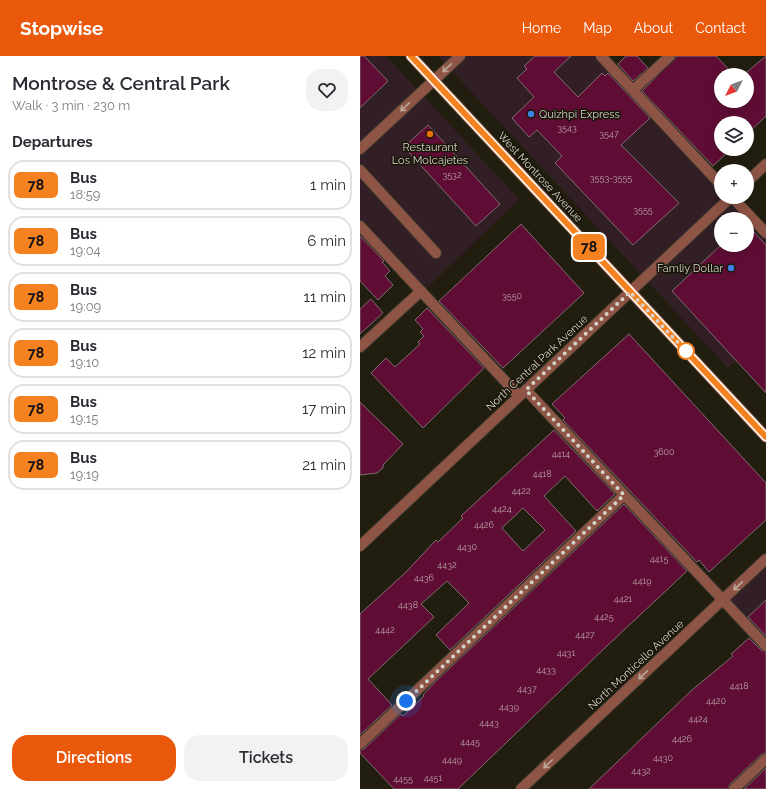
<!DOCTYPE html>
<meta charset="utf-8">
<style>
body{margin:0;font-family:Raleway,sans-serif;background:#f2f2f3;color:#2b2b33;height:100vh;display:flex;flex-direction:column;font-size:15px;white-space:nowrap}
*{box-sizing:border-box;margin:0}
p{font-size:13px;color:#7c7c81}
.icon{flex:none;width:22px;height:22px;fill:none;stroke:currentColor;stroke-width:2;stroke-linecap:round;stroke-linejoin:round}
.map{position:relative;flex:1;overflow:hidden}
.drawer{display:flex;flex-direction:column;background:#fff;width:360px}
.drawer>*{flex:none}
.badge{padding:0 8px;border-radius:6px;font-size:14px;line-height:26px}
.needle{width:26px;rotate:228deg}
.controls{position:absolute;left:354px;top:12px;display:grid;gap:8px}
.controls a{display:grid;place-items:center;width:40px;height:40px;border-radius:50%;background:#fff;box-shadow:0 2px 10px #0003;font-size:20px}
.you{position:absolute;width:20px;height:20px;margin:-10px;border:3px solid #fff;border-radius:50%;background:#1a73e8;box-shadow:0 0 0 6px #1a73e833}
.map>.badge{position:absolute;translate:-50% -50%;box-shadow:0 0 0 2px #fff}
h2{padding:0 12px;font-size:15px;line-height:36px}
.round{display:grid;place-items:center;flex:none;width:42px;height:42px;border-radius:16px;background:#f2f2f3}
.head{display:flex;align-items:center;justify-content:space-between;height:68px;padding:0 12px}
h1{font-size:19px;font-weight:600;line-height:30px}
.primary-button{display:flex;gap:8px;margin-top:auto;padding:8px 12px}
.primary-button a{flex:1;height:46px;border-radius:16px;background:#ea580c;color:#fff;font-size:16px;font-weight:600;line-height:46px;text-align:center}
.primary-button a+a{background:#f2f2f3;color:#2b2b33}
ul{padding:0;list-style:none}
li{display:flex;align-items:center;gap:12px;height:50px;margin:0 8px 6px;padding:0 4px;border:2px solid #e1e1e2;border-radius:16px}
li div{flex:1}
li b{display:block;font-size:15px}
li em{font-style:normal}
li .badge{min-width:44px;font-weight:700;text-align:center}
header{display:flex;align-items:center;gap:24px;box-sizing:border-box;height:56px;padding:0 20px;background:#ea580c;color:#fff}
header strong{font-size:19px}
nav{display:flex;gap:22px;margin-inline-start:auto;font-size:14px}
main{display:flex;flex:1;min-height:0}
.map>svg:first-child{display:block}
.commercial{fill:#311f25;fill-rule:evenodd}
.building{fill:#600d35;stroke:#7f6c72;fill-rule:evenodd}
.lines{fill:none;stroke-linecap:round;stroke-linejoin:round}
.minor-casing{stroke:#3f3b2d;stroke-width:12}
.major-casing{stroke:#3f3b2d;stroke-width:12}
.minor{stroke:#8e5446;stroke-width:10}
.major{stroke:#f2927a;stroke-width:10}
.oneway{stroke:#bca79b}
.line-casing{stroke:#fff;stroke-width:9}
.line{stroke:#f58220;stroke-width:6}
.walk{stroke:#d5d3c9;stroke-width:4;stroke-dasharray:0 7.2}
.shop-dot{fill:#3f7fe0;stroke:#181407;stroke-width:1.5}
.food-dot{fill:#e8710a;stroke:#181407;stroke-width:1.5}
.stop-dot{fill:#fff;stroke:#f58220;stroke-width:2}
.labels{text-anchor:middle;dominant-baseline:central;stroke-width:3;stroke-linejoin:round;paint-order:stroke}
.number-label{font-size:9px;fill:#b8a2a4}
.poi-label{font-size:11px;fill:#d5d3c9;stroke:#181407;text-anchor:start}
.street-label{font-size:11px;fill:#d5d3c9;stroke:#181407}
</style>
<header>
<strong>Stopwise</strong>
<nav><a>Home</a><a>Map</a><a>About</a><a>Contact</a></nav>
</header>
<main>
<section class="drawer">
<div class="head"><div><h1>Montrose &amp; Central Park</h1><p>Walk · 3 min · 230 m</p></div><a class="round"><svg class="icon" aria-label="heart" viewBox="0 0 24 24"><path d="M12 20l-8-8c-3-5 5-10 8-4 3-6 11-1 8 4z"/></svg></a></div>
<h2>Departures</h2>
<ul>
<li><span class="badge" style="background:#f58220;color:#111">78</span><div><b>Bus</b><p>18:59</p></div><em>1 min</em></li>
<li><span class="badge" style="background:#f58220;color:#111">78</span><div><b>Bus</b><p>19:04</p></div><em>6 min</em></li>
<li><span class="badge" style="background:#f58220;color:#111">78</span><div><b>Bus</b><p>19:09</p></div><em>11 min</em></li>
<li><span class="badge" style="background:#f58220;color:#111">78</span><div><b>Bus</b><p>19:10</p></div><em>12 min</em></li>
<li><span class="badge" style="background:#f58220;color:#111">78</span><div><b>Bus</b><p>19:15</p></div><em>17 min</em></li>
<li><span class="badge" style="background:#f58220;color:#111">78</span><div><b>Bus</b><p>19:19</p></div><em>21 min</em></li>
</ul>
<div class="primary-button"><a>Directions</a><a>Tickets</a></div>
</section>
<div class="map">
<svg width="406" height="733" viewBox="0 0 406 733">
<rect width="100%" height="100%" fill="#221e0f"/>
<!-- commercial -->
<g class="commercial">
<path d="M0,0H26L159,143L65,234L0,164Z"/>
<path d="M78,0H238L361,131V141H370L406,179V276L368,312ZM361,163H387V189H361Z"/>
<path d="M406,507V591L364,546Z"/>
</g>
<!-- building -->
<g class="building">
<path d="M0,0H4L28,25L0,52Z"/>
<path d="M175,0H211L194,16L218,41L242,17L245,20L248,17L290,62L261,89L319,147L273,189L195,107L202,100L177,74L169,81L152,62L174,41L157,22L167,13L164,10Z"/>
<path d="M266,0H277L288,12L273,25L258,8Z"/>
<path d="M317,0H356L374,19H361V45H387V16L406,0V60L387,78V67H361V93H371L353,110L282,35Z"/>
<path d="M68,69L140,148L116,170L44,91Z"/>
<path d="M161,168L224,237L143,312L79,245Z"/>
<path d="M387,169L406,189V337L312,235L361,189H387Z"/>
<path d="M0,180L24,205L22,206L30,215L25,220L33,229L18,244L0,225Z"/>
<path d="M11,243L23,257L0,278V253Z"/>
<path d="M67,252L124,312L63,372L11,317L26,302L35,311L60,288L58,286L64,280L60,276L63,273L55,264Z"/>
<path d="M269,278L406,427V464L349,516L339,504L337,506L203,364L205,362L192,348Z"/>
<path d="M0,346L43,388L23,409V412L17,417L0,419Z"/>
<path d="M194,374L255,438L237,455L205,420L184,440L216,475L90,594L76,579L109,547L87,525L61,548L74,561L8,623L32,649L0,679V558L45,517L76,484L78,486L103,462L101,460L115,447ZM163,452L185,474L163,495L142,472Z"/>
<path d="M264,448L327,515L248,589L98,733H34L0,697V694L4,693L41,658L43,660L64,640L63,639L75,626Z"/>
<path d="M406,544V580L388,561Z"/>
<path d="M389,582L401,594L406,596V697L402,698L370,728L368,733H229L332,634L373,600L371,598Z"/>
<path d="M406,712V733H384Z"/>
</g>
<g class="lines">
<!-- minor casing -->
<g class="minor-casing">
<g id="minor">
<path d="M241,0L361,129"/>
<path d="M273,34L310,0"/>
<path d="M0,93L100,0"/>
<path d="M0,114L76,197"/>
<path d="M387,126L406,108"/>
<path d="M372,141L406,177"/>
<path d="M0,170L159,340"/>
<path d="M0,291L61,235"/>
<path d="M166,334L406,590"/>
<path d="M0,490L371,141"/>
<path d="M0,688L264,439"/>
<path d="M161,733L406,503"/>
<path d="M374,733L406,703"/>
</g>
</g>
<!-- major casing -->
<g class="major-casing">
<path id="major" d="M51,0L406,381"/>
</g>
<!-- minor -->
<use href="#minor" class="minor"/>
<!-- major -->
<use href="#major" class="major"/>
</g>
<!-- one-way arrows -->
<defs><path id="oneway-shaft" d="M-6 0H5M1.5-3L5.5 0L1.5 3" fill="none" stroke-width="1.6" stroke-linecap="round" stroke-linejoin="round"/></defs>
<g class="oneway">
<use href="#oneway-shaft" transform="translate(87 12) rotate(137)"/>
<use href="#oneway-shaft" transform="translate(45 51) rotate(137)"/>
<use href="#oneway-shaft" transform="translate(378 530) rotate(137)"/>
<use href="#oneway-shaft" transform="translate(283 619) rotate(137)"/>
<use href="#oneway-shaft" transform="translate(188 708) rotate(137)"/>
</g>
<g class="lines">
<!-- line casing -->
<g class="line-casing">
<path id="line" d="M51,0L406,381"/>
</g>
<!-- line -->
<use href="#line" class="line"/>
<!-- walk -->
<path class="walk" d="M46,645L264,439L166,334L270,236L326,295"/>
</g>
<!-- markers -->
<g class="shop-dot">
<circle cx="171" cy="58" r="4"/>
<circle cx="371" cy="212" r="4"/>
</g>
<circle class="food-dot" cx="70" cy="78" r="4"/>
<circle class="stop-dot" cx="326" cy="295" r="8"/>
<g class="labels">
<!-- number labels -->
<g class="number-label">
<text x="207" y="72">3543</text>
<text x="249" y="78">3547</text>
<text x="92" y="119">3532</text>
<text x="251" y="122">3553-3555</text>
<text x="283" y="154">3555</text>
<text x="152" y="240">3550</text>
<text x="304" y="396">3600</text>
<text x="201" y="398">4414</text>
<text x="182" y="418">4418</text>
<text x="161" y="435">4422</text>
<text x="142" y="453">4424</text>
<text x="124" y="469">4426</text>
<text x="107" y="491">4430</text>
<text x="299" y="503">4415</text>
<text x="87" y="509">4432</text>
<text x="64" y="522">4436</text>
<text x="282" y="525">4419</text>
<text x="263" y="543">4421</text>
<text x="48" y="549">4438</text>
<text x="244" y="561">4425</text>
<text x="25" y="574">4442</text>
<text x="225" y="579">4427</text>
<text x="206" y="597">4431</text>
<text x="186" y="614">4433</text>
<text x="379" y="630">4418</text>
<text x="167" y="633">4437</text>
<text x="356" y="645">4420</text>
<text x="149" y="651">4439</text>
<text x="338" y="663">4424</text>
<text x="129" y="667">4443</text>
<text x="322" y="683">4426</text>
<text x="110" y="686">4445</text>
<text x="303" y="702">4430</text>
<text x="92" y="704">4449</text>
<text x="281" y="715">4432</text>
<text x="73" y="722">4451</text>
<text x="43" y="723">4455</text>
</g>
<!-- poi labels -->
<g class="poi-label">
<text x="179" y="58">Quizhpi Express</text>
<text x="70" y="91" text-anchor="middle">Restaurant<tspan x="70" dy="13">Los Molcajetes</tspan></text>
<text x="363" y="212" text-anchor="end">Famliy Dollar</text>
</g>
<!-- street labels -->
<g class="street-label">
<text transform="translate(180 121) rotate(47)">West Montrose Avenue</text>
<text transform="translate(177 307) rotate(-43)">North Central Park Avenue</text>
<text transform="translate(276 609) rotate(-43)">North Monticello Avenue</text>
</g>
</g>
</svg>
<div class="controls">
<a><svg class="needle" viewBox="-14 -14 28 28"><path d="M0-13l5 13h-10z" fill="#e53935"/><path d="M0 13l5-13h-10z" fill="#7c7c81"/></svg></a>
<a><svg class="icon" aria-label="layers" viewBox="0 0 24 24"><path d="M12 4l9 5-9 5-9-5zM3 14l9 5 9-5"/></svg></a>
<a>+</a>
<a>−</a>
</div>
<div class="you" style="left:46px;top:645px"></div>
<b class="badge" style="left:229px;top:191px;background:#f58220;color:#111">78</b>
</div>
</main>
